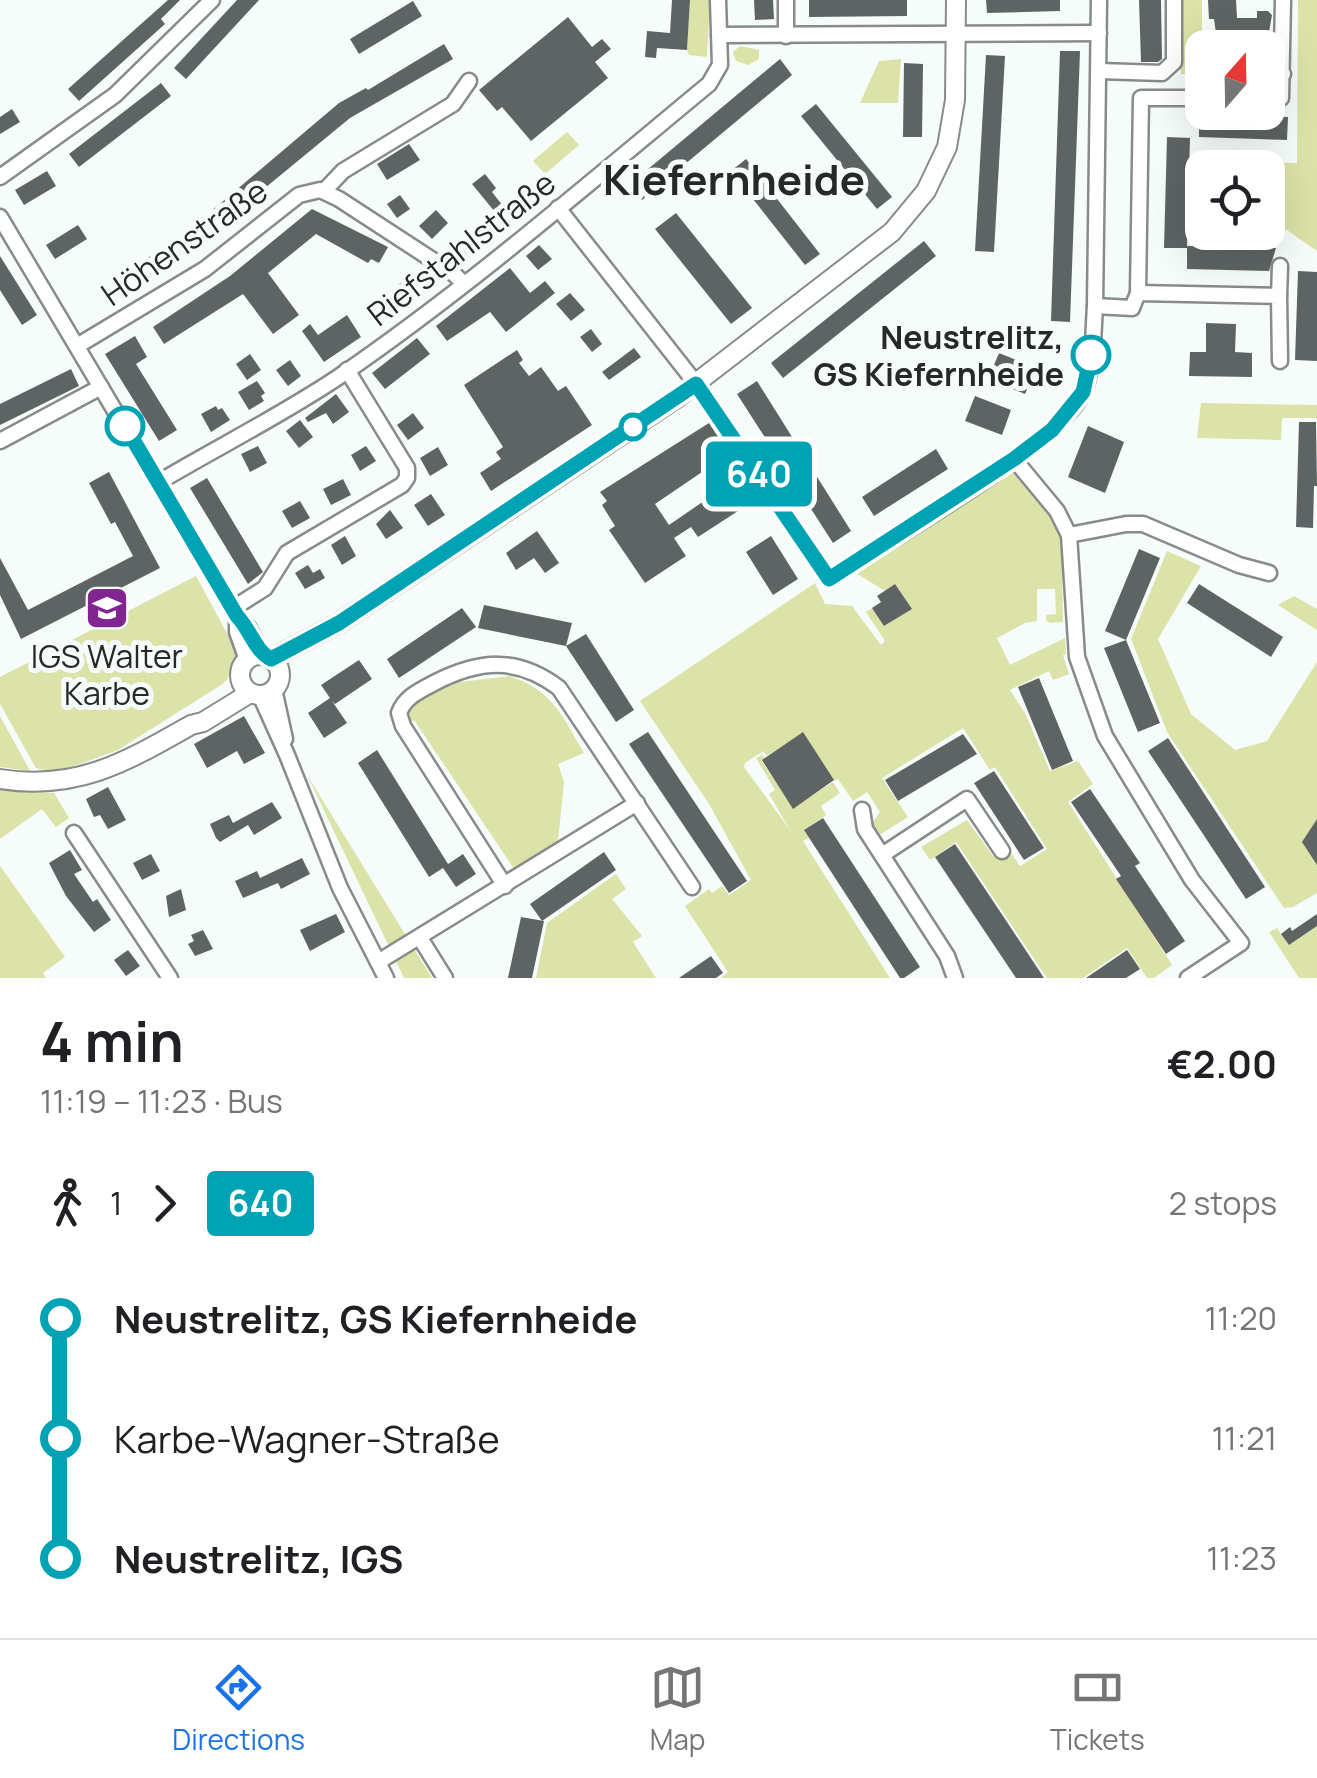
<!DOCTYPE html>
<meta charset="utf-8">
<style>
body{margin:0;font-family:Manrope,sans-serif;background:#f2f2f2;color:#202124;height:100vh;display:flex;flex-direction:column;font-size:38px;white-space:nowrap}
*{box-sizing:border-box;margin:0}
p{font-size:32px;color:#757577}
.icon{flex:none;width:55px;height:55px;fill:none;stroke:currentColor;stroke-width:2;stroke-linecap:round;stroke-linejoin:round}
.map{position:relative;height:978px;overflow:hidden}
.drawer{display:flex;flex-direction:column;background:#fff;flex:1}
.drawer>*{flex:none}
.badge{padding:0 20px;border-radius:8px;font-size:35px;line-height:65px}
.needle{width:65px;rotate:20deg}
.buttons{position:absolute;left:1185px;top:30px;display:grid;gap:20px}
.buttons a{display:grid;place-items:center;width:100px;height:100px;border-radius:20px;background:#fff;box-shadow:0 10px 40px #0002;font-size:50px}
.map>.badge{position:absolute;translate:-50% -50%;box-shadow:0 0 0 5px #fff}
.legs{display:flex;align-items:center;gap:15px;height:110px;padding:0 40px;font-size:32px}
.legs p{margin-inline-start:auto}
.head{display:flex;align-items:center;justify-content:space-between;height:170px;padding:0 40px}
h1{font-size:55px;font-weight:700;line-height:75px}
ul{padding:0 40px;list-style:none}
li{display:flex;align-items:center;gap:35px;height:120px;font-size:38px}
li i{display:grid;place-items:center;width:15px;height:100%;margin:0 12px;background:currentColor}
li i::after{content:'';width:25px;height:25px;margin:-12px;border:8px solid;border-radius:50%;background:#fff}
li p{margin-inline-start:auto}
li:first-child i{background:linear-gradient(#0000 50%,currentColor 0)}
li:last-child i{background:linear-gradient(currentColor 50%,#0000 0)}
.tabs{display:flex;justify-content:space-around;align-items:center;height:140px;border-top:2px solid #e0e0e0;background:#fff;font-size:28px;color:#757577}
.tabs a{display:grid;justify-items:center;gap:5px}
.tabs .on{color:#1a73e8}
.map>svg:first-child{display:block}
.green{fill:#dbe3a8}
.building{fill:#5e6464;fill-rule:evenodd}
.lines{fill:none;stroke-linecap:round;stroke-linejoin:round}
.minor-casing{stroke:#878c8a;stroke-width:19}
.tertiary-casing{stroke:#878c8a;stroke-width:22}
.minor{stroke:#fff;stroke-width:14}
.tertiary{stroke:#fff;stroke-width:18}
.line-1-casing{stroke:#fff;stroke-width:22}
.line-1{stroke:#00a3b4;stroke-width:15}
.stop-1-dot{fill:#fff;stroke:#00a3b4;stroke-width:5}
.labels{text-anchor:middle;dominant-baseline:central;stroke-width:10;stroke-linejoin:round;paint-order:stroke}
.street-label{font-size:32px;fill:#262928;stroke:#f6fcfa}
.stop-label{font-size:32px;font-weight:bold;fill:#262928;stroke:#f6fcfa;text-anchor:end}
.poi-label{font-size:32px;fill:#262928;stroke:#f6fcfa}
.district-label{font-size:42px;font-weight:bold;fill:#262928;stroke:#f6fcfa}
</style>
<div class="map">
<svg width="1317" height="978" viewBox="0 0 1317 978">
<rect width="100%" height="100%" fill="#f6fcfa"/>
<!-- green -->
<g class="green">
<path d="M690,0H710L707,57L689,55L687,50Z"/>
<path d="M1180,0H1202V74H1181Z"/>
<path d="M1298,0H1317V251L1287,230H1268V168L1203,167V160L1297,163Z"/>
<path d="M740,46L759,50V59L748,65L736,61L733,52Z"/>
<path d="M901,59L898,103H860L879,61Z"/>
<path d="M567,132L579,145L545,174L533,161Z"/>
<path d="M1201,403L1317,405V418H1282L1281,440L1197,438Z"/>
<path d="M1016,470L1054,513L1061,529L1063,622L1050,623L1046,620V615L1056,614L1055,589H1037V621L1025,623L997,638L1010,665L1065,638L1066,654L1063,655L1069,674L1053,680L1049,671L1010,690L1025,713L1050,771L1078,761L1093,784L1068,802L1172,965L1154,978H1147L1127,948L1083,978H1047L956,842L930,860L921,847L967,820L993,856L1011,853L1020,866L1047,849L995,767L990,770L963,728L882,778L908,817L876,837L872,823L880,812L867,792L853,801L838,779L834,781L803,733L767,756L763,751L745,763L744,767L790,830L769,794L775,790L756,758L763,755L765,758L762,761L793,808L833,782L840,793L821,806L826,815L804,830L809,838L803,841L890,978H721L728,972L685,906L709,889L712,893L722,886L729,895L751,880L709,804L640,701L815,583L825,604L852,606L881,645L885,641L866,612L872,608L885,626L911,608L895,584L885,591L856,573Z"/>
<path d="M1167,551L1201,566L1158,639L1191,714L1235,750L1267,741L1317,662V819L1303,842L1317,861V893L1293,907L1284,908L1167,732L1131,639Z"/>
<path d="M196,576L237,652L227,680L221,685L118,750L69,768L47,771L36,768L0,704V677Z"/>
<path d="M1294,596L1317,609V630L1278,605Z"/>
<path d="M509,676C553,690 562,716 584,753L558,764L564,782L557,851L519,876L414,720L407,724L406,714L414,703L458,677L461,682Z"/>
<path d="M0,716L30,771L0,767Z"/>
<path d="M307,775L432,978H404Z"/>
<path d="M0,790L54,793L69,818L56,827L42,809L0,839Z"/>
<path d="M0,866L65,957L43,973L46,978H0Z"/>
<path d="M616,874L626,889L612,899L642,936L633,942L656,978H536L547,923Z"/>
<path d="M1317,926V978H1299L1269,932L1277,928L1289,945Z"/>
</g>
<!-- building -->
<g class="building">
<path d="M168,0H180L161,19L165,24L79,101L68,89Z"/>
<path d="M237,0H259L186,79L174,68Z"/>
<path d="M672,0H690L687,50L657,48L656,58L645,57L647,31L670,33Z"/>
<path d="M754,0H773L774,19L755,20Z"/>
<path d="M809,0H907V16L809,17Z"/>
<path d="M986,0H1060V11L987,13Z"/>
<path d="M1139,0H1161L1162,59L1158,62H1141Z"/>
<path d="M1208,0H1236L1237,18H1257V11H1268L1272,15L1268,38L1260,39V48H1218L1214,19H1209Z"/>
<path d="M413,1L422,16L359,54L350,39Z"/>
<path d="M568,17L592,47L602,39L611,49L595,62L608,78L531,141L502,107L497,111L479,90Z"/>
<path d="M444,44L453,59L350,118L187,252L136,285L126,270L175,242L339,103L366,88L368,90Z"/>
<path d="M1060,51H1080L1070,322L1051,321Z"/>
<path d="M986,55L1005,56L994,252L975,251Z"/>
<path d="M780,59L792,75L642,200L629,185Z"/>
<path d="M904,63L923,64L922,137H903Z"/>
<path d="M161,83L171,96L79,167L69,154Z"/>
<path d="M816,104L892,197L877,209L801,116Z"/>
<path d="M12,109L20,122L0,134V117Z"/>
<path d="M1199,115L1288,117L1287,140L1199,137Z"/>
<path d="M1167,137L1190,138L1187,246L1276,248L1269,271L1187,269V248H1164Z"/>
<path d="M409,144L420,160L387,180L377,164Z"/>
<path d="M746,159L820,254L805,265L731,171Z"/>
<path d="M47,171L56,186L24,205L15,190Z"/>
<path d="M485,174L496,188L492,192L514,220L496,235L484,221L495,212L472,184Z"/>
<path d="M400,195L410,209L397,218L387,204Z"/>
<path d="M312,209L388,247L379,263L371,259L368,263L316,234L268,273L299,315L273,334L243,294L164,344L153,327L230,276Z"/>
<path d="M436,210L448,223L432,239L419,226Z"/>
<path d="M676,213L752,308L731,324L655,229Z"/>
<path d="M78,225L87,239L55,259L46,245Z"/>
<path d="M472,231L483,249L465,260L454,242Z"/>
<path d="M924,241L936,256L783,378L771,363Z"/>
<path d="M539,245L552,259L538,270L526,256Z"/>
<path d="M0,256L37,315L22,325L0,290Z"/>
<path d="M510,268L530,293L545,281L555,293L506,332L490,312L447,341L436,326Z"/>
<path d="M1298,271L1317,272V361L1295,360Z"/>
<path d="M416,272L429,290L378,325L367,308L380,299L383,304L401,289L398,285Z"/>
<path d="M570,293L585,310L571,321L556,304Z"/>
<path d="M347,315L361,337L324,362L302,331L310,324L318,335Z"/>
<path d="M1206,323L1236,324L1235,352L1252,353V377L1189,376L1190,352H1206Z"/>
<path d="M591,329L602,344L592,352L580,337Z"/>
<path d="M135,336L147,357L136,364L177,430L159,441L105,354Z"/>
<path d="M417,338L430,354L385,389L372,373Z"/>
<path d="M634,348L641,357L609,380L602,372Z"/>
<path d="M517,350L523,360L519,363L529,376L541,367L558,391L566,386L592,425L491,491L480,473L501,459L496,452L503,447L464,385Z"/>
<path d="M999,353L1036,368L1025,394L988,379Z"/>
<path d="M250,354L261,370L247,380L236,364Z"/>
<path d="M290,360L301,376L288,386L276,370Z"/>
<path d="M71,369L79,386L0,425V404Z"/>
<path d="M257,381L265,393L261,396L264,401L249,410L238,392Z"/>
<path d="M757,381L851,531L833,543L737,394Z"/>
<path d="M336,394L349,412L333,424L326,413L308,422L305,418Z"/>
<path d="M975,396L1011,410L1002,435L965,421Z"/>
<path d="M216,406L218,410L222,408L230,420L211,432L201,414Z"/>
<path d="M413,413L424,428L408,440L397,425Z"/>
<path d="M300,420L313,437L299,448L286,431Z"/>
<path d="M1299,422H1316L1317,486H1314L1313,528L1296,527Z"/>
<path d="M709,423L758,498L698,537L691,527L674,538L686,556L645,583L609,530L615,526L602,505L607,501L600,492ZM705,470L720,490L669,525L655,504Z"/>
<path d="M1088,426L1124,442L1105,493L1068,477Z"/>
<path d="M258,446L267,463L250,472L241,454Z"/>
<path d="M366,446L376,461L360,471L351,455Z"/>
<path d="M438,447L448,465L430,476L420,458Z"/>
<path d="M936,449L948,469L874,516L862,497Z"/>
<path d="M109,472L160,568L21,639L0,595V558L28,610L133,556L115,522L111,524L89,483Z"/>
<path d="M207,478L263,572L248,584L190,488Z"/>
<path d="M343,479L351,495L331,505L323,489Z"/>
<path d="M431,494L445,515L428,526L414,505Z"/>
<path d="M300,501L310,518L292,528L282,511Z"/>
<path d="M390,510L403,528L386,539L376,524Z"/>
<path d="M537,531L559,563L545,573L534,558L516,570L506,553Z"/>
<path d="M345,536L356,556L342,565L331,545Z"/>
<path d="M771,536L798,579L773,595L746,552Z"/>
<path d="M1139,549L1160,558L1126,640L1105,631Z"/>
<path d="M308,565L313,573L320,569L325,578L305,589L295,573Z"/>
<path d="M895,584L912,609L884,626L872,608L881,602L877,596Z"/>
<path d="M1199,584L1283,637L1271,657L1187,603Z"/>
<path d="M484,605L572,623L566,646L478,628Z"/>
<path d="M462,608L476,627L399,678L387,659Z"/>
<path d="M586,634L634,710L616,722L566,646Z"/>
<path d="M1126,640L1160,723L1138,732L1104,648Z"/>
<path d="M359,660L372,679L335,704L332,701L347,723L324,738L308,713L330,698L321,685Z"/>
<path d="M1039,678L1073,761L1052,770L1018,687Z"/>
<path d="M244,716L265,753L244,764L237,751L207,768L194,744Z"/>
<path d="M648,732L747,881L729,893L629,744Z"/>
<path d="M803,732L834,780L793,809L762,760Z"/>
<path d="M963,734L977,754L898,801L885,780Z"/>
<path d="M1168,738L1265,887L1246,899L1148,751Z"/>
<path d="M377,750L448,864L463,854L476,874L456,887L443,868L429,877L358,763Z"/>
<path d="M994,771L1044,848L1024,860L974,783Z"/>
<path d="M108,787L126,820L108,829L100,815L94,817L86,799Z"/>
<path d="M1090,789L1140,863L1135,866L1185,941L1166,954L1116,879L1121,876L1071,802Z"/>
<path d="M272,802L282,818L254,835L248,825L220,842L216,838L210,824L229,815L233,823Z"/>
<path d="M823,818L920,967L904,978H900L804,830Z"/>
<path d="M1317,819V865L1302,842Z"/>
<path d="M955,844L1009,925L1044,978H1016L943,869L935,857Z"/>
<path d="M70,850L82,870L74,874L93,902L97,899L111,920L94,932L66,896L49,863Z"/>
<path d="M604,852L616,870L542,921L530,904Z"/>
<path d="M151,854L160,871L142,880L133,863Z"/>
<path d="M302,858L310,874L281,889L278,883L243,898L235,881L257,871L260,878Z"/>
<path d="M181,889L186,910L169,917L166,896Z"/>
<path d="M336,914L345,932L310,951L300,930Z"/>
<path d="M1317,914V926L1289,945L1281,934L1290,927L1292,931Z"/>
<path d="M521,917L544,921L532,978H508Z"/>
<path d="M203,930L213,949L195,956L188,944L194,941L191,935Z"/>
<path d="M128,950L140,966L126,976L114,960Z"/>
<path d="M1127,950L1140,969L1126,978H1086Z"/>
<path d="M711,956L723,973L716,978H679Z"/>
</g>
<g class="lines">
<!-- minor casing -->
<g class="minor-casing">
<g id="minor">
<path d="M786,0V36"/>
<path d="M719,35L1099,33"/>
<path d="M1099,71L1162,73L1174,62V0"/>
<path d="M1268,76L1283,74"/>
<path d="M1268,98H1281L1283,0"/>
<path d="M0,177L115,95L212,0"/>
<path d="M324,191L343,171L453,104L469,81"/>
<path d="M558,208L705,395L829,579C883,544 1063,442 1084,391C1094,364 1093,334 1095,306L1099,0"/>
<path d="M0,217L237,617L248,627L264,656"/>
<path d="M1138,293L1141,98H1202"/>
<path d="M1279,296L1280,266"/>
<path d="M1095,306L1132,308L1138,293L1279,296L1280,361"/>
<path d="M77,346L205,269L299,195L320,190L339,199L454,274L463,283"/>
<path d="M0,441L101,387"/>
<path d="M1014,459L1057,511L1069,535L1077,657L1105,736L1192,880L1241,943L1188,978"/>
<path d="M159,482C218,447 280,416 337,378C467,289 588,184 709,84L720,65L718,0"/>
<path d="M1069,535L1126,524H1143L1239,565L1269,573"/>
<path d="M232,609L265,588L287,553L402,485L407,478V468L347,370"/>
<path d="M237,617V632L247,660"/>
<path d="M274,689L285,739"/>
<path d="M260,695L287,755L340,888L386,978"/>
<path d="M862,810L865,829L947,956L955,978"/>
<path d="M74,833L170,978"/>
<path d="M882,855L967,799L1002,851"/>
<path d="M505,886L403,726L399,713C405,697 419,691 434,683C479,660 517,656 559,688L692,887"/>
<path d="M420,938L445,978"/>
<path d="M378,962L637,803"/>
</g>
</g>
<!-- tertiary casing -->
<g class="tertiary-casing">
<g id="tertiary">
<circle cx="260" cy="675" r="20"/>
<path d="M271,659L339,623L678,397L892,232L926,191L947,147L955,100L956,0"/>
<path d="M0,779C77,791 126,762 191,725L203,722L250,693"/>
</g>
</g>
<!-- minor -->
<use href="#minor" class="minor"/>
<!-- tertiary -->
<use href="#tertiary" class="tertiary"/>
</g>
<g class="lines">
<!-- line-1 casing -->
<g class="line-1-casing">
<path id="line-1" d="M125,426L237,616C250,629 255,651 271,659L339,623L696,384L829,579L1014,459L1052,430L1083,392L1091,355"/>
</g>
<!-- line-1 -->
<use href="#line-1" class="line-1"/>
</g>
<!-- icons -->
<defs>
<g id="school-square" transform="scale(2.25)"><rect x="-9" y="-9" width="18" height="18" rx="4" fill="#812591" stroke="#f6fcfa"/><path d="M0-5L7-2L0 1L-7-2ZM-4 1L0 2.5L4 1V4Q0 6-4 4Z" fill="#fff"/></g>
</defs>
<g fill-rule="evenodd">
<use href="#school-square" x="107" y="608"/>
</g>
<!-- markers -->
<g class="stop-1-dot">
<circle cx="1091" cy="355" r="18"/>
<circle cx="125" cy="426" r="18"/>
<circle cx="633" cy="427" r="12"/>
</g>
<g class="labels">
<!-- street labels -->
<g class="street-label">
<text transform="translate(184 242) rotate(-35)">Höhenstraße</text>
<text transform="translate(461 248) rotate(-38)">Riefstahlstraße</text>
</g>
<!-- stop labels -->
<g class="stop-label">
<text x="1064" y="337">Neustrelitz,<tspan x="1064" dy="37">GS Kiefernheide</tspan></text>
</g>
<!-- poi labels -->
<g class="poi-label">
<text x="107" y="656">IGS Walter<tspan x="107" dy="37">Karbe</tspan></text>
</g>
<!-- district labels -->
<g class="district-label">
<text x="734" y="179">Kiefernheide</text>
</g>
</g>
</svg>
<div class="buttons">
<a><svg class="needle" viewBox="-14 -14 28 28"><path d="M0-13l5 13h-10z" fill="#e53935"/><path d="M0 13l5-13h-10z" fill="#757577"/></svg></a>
<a><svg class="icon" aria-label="locate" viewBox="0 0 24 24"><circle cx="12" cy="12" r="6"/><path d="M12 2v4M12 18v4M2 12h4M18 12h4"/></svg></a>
</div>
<b class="badge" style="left:759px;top:474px;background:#00a3b4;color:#fff">640</b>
</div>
<section class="drawer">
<div class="head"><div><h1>4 min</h1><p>11:19 – 11:23 · Bus</p></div><b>€2.00</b></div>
<div class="legs"><svg class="icon" aria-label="walk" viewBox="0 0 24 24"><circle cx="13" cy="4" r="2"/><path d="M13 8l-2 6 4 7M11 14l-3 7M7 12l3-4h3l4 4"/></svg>1<svg class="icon" aria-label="forward" viewBox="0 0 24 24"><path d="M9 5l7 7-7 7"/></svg><b class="badge" style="background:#00a3b4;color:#fff">640</b><p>2 stops</p></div>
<ul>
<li><i style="color:#00a3b4"></i><b>Neustrelitz, GS Kiefernheide</b><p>11:20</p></li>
<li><i style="color:#00a3b4"></i><span>Karbe-Wagner-Straße</span><p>11:21</p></li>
<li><i style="color:#00a3b4"></i><b>Neustrelitz, IGS</b><p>11:23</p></li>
</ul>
</section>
<nav class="tabs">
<a class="on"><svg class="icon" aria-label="directions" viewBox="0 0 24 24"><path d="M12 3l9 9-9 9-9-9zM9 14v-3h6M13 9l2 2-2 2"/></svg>Directions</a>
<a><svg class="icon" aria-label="map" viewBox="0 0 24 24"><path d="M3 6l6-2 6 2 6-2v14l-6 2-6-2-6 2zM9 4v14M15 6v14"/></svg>Map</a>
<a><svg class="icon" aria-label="tickets" viewBox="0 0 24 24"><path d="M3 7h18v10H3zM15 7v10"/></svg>Tickets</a>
</nav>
